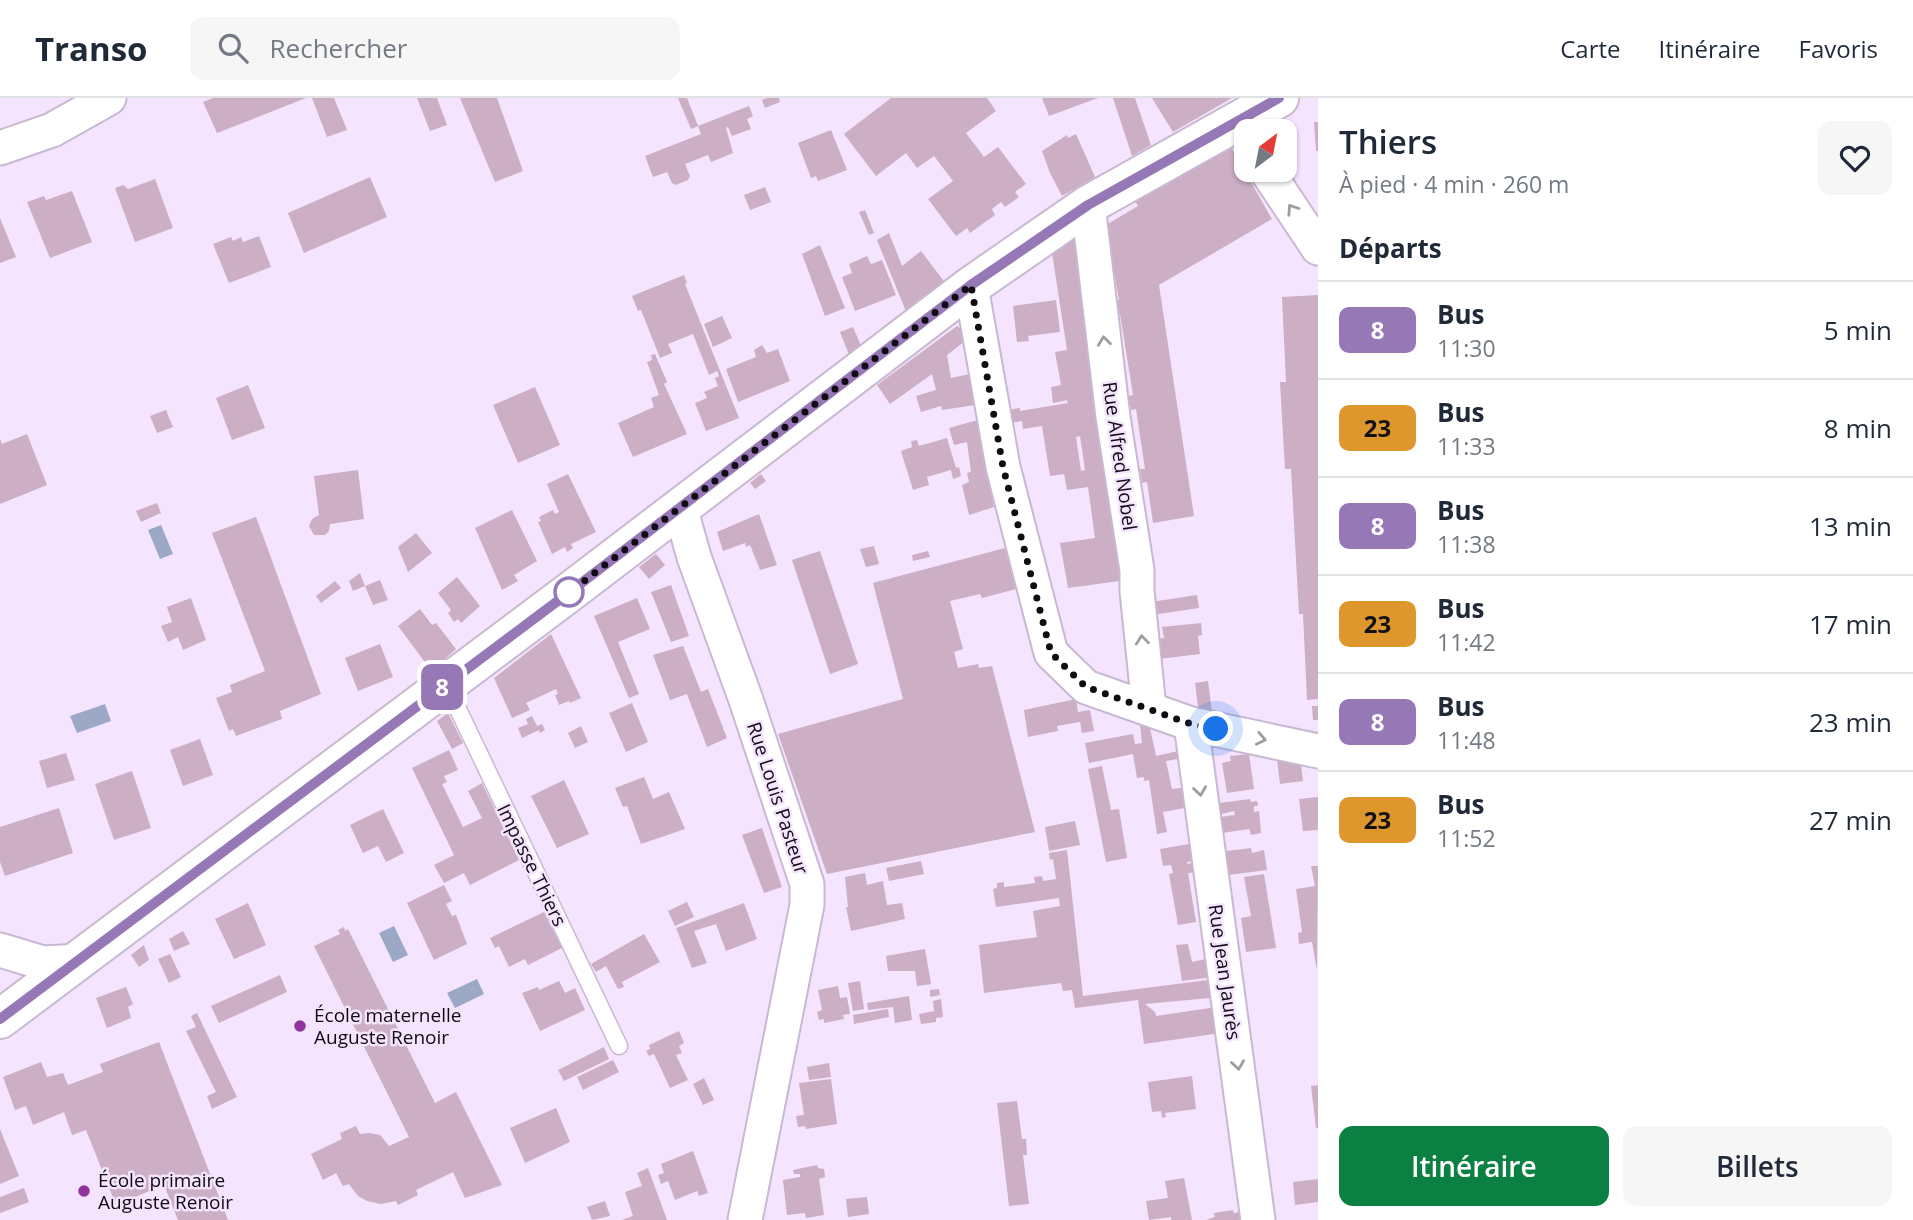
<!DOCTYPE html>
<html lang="fr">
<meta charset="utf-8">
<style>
body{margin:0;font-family:"Open Sans",sans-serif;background:#f6f6f7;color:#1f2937;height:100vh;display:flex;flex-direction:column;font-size:26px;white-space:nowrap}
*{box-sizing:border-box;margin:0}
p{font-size:23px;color:#747a83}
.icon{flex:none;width:38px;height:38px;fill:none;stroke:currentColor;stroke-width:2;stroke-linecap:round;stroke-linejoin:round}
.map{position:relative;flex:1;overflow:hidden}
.drawer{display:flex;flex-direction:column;background:#fff;width:595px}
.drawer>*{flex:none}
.badge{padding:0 14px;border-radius:10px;font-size:24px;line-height:46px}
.needle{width:46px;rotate:32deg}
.controls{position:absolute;left:1234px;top:21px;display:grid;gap:14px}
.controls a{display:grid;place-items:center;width:63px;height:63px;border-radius:14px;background:#fff;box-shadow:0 2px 5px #0004;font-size:35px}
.you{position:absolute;width:35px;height:35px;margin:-18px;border:5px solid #fff;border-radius:50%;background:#1a73e8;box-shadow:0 0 0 10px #1a73e833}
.map>.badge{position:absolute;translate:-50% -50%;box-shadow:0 0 0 4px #fff}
h2{padding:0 21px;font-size:26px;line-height:63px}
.round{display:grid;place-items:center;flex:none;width:74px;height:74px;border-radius:14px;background:#f6f6f7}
.headline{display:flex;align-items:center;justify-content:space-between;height:119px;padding:0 21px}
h1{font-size:33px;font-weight:600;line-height:52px}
.action{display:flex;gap:14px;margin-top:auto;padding:14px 21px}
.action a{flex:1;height:80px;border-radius:14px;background:#0b8043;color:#fff;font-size:28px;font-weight:600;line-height:80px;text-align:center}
.action a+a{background:#f6f6f7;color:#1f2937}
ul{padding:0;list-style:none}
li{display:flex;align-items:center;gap:21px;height:98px;padding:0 21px;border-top:2px solid #e0e1e3}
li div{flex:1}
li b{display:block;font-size:26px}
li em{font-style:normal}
li .badge{min-width:77px;font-weight:700;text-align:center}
header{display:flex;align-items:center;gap:42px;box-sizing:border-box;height:98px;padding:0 35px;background:#fff;border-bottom:2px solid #e0e1e3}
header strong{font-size:33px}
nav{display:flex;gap:38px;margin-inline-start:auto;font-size:24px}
.search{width:490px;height:63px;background:#f6f6f7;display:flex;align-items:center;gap:18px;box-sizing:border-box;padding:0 24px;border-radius:14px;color:#747a83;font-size:26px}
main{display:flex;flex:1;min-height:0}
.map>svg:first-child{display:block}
.water{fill:#9ba9c7}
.building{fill:#ccaec5;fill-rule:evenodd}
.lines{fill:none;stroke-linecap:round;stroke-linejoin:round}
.lane-casing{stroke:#c8b8d1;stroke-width:19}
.street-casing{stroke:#c8b8d1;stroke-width:37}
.secondary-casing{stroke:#c8b8d1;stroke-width:42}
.lane{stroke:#fff;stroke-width:16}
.street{stroke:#fff;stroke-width:33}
.secondary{stroke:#fff;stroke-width:38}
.oneway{stroke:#a09da1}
.line-casing{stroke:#fff;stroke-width:16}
.line{stroke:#9778b7;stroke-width:10}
.walk{stroke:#110b13;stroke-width:7;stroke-dasharray:0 12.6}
.stop-dot{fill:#fff;stroke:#9778b7;stroke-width:3.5}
.poi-dot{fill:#91339c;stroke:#f5e4fe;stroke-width:2.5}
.labels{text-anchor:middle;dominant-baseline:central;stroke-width:5;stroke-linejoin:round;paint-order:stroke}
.street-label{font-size:19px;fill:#110b13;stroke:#f5e4fe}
.poi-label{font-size:19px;fill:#110b13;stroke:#f5e4fe;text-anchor:start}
</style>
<header>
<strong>Transo</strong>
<div class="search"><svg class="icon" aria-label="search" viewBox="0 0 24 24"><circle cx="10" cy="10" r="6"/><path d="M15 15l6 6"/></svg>Rechercher</div>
<nav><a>Carte</a><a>Itinéraire</a><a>Favoris</a></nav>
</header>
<main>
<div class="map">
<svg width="1318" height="1122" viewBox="0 0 1318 1122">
<rect width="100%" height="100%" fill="#f5e4fe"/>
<!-- water -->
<g class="water">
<path d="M161,427L173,456L160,461L148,432Z"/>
<path d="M105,606L111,623L77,635L70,618Z"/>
<path d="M394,828L408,857L393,864L379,835Z"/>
<path d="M477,881L484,896L455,910L447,895Z"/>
</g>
<!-- building -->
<g class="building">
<path d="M213,0H306L217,35L203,4Z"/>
<path d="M312,0H334L347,32L327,39Z"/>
<path d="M417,0H437L447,27L430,33Z"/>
<path d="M460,0H497L523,73L495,84Z"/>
<path d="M678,0H687L698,28L749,8L753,18L747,21L751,31L732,38L728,29L726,30L733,55L711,64L708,57L685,66L690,78L688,82L676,87L672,85L667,74L653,79L645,58L701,36L698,28L691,31Z"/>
<path d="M767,0H779L780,4L765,10L762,2Z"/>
<path d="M891,0H987L996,13L966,35L984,59L998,49L1026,86L1015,94L1019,99L1005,109L1001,104L992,111L995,117L970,135L967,130L956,138L928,101L953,83L934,58L917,70L906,55L876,78L844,36Z"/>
<path d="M1042,0H1098L1049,18Z"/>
<path d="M1113,0H1135L1151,47L1132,58Z"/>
<path d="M1152,0H1232L1173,34Z"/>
<path d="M1314,24H1318V53H1316Z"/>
<path d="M831,32L847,72L818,83L816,78L811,80L798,45Z"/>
<path d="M1076,36L1095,79L1062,98L1050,75L1042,53L1067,37L1068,40Z"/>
<path d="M1231,49L1272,121L1159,187L1194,418L1153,425L1147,384L1142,385L1140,371H1145L1136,311L1131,312L1128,298L1133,297L1120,216H1115L1114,202H1119L1106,127L1138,108L1135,103Z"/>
<path d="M370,79L387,119L304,155L288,115Z"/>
<path d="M155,81L173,130L135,144L115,90L123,87L128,91Z"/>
<path d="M765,89L771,104L750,112L744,97Z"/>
<path d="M72,93L92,144L50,160L27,104L44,98L46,102Z"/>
<path d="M865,112L874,135L869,137L859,114Z"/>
<path d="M0,120L16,159L0,165Z"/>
<path d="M889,135L902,168L921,153L946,186L907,216L877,142Z"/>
<path d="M1076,137L1127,482L1068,490L1060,445L1095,440L1088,389L1067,392L1064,376L1050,378L1042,328L1023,331L1022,323L1010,325L1007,312L1020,310V313L1068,305L1067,302L1053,305L1051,289L1061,287L1055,254L1067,252L1052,155ZM1080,338L1085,372L1081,373L1076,339Z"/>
<path d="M259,138L271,169L229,185L213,146L231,139L233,143L241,139L243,144Z"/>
<path d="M820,147L845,210L825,218L802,156Z"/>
<path d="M867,158L871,166L882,162L896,197L855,213L842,179L852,175L849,166Z"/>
<path d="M684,177L687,185L685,186L739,320L706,333L695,305L707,300L704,294L718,288L715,280L719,278L717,273L709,277L693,236L668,246L672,255L660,260L641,212L638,213L632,198Z"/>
<path d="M1318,197V601L1307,602L1303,516H1299L1291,371H1285L1280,284H1286L1282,199Z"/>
<path d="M1056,202L1060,234L1028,238L1029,243L1017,244L1013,208Z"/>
<path d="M722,218L732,240L713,249L704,226Z"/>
<path d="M957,228L964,233L965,243L947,257L951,280L970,276L975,307L942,312L941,308L921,314L916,298L936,292L932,276L890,306L877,287Z"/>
<path d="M853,229L862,250L850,259L840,234Z"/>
<path d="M762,247L767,255L778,251L790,283L738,304L726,271L756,259L754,252Z"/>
<path d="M655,256L667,284L664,286L687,336L633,359L618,325L654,309L651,300L659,297L647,264L652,262L651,257Z"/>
<path d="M248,287L265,330L232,342L216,300Z"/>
<path d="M535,289L560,347L518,365L493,307Z"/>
<path d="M166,312L173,329L157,335L150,318Z"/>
<path d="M978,322L986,373L994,409L969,417L962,387L969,384L967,375L971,374L967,344L954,347L949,330Z"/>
<path d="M27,336L47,387L0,406V341L2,346Z"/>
<path d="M947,340L956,370L959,369L961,378L953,381L951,372L927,379L929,387L913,392L901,353L912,349L911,343L917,342L919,348Z"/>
<path d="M358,372L364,421L330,426L329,433L325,437H314L309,428L312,421L319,417L314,378Z"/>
<path d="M568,376L596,434L571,446L573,450L567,454L565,449L552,456L538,424L541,423L539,419L553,412L555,416L559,414L547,386Z"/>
<path d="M761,376L766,383L755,391L750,385Z"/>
<path d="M157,405L161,415L141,424L136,413Z"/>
<path d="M512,412L537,463L514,477L518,483L502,492L475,430Z"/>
<path d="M759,416L777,467L760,472L750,447L746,449L745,445L723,453L717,434Z"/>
<path d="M256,419L321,596L280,613L282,621L236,638L233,631L229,633L216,600L232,594L230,587L265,573L212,435Z"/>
<path d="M416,435L432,455L408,474L398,449Z"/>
<path d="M874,448L879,466L866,469L860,451Z"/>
<path d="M1005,450L1016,491L982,500L980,496L950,503L963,551L954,554L958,570L978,566L979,570L992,568L1035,734L827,776L778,636L903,601L873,485Z"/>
<path d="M820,453L858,566L830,576L792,462Z"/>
<path d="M928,453L930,459L913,463L912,457Z"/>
<path d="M656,456L665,467L649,481L639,469Z"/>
<path d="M360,475L365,488L353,493L349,483Z"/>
<path d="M457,479L480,508L461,525L458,521L454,524L448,515L451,512L438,495Z"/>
<path d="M380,482L388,502L373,507L365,488Z"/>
<path d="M335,483L341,490L321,505L316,498Z"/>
<path d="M671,487L689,538L671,544L651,494Z"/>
<path d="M1197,497L1199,510L1152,517L1151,504Z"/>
<path d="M191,500L206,542L183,552L178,539L168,544L161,528L172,524L167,509Z"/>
<path d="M637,500L650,531L618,544L639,596L629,600L594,518Z"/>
<path d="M420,511L432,527L436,525L456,551L436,569L431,564L427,567L398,528Z"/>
<path d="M1201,525L1202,537L1198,538L1200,556L1159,561L1156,541L1164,540L1162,529Z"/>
<path d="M551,536L581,600L570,605L569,603L559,607L555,597L558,596L556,591L526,605L530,612L512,620L494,580Z"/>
<path d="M380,546L393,579L358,593L345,560Z"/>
<path d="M683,548L701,594L708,591L727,640L707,649L687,596L670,602L653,557Z"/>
<path d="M1208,583L1212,614L1198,609L1195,585Z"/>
<path d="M1076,601L1078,614L1090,612L1094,633L1082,635L1080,624L1057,628L1058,633L1028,639L1024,612Z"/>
<path d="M632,605L648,644L626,654L609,615Z"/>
<path d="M1312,608H1318V622H1313Z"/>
<path d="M448,615L463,645L452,651L437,623Z"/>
<path d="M532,618L537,628L542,626L545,632L540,635L539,632L522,640L518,630L528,626L526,621Z"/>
<path d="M1140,627L1150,630L1156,658L1183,652L1184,660L1166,663L1172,691L1188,689L1190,709L1163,714L1167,734L1157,736L1149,682L1144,683V679L1137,680L1133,656L1089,665L1085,645L1133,636L1135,646L1142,645Z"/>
<path d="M581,628L588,644L575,650L568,635Z"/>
<path d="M200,641L213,677L183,688L170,652Z"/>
<path d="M449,652L458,672L444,678L447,684L442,686L463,729L482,720L468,693L482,685L519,762L470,787L464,775L444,785L434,767L454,757L412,670Z"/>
<path d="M66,655L75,682L47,690L39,663Z"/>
<path d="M1249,656L1254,691L1227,695L1222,665L1231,663L1230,658Z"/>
<path d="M1277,661L1301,667L1303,683L1280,686Z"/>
<path d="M1102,668L1111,712L1119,711L1127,760L1106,764L1088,671Z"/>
<path d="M132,673L151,730L114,742L95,686Z"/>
<path d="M644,679L653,701L669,694L685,731L641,746L627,708L623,709L615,690Z"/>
<path d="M564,682L589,736L557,750L531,698Z"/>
<path d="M1318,699V732L1303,733L1299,701Z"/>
<path d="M1250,701L1251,704L1257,703L1258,708H1254V714L1259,713L1261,735L1251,737L1249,731L1215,736L1213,720L1235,717L1234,713L1213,718L1211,706Z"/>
<path d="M59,710L73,755L5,778L0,764V729Z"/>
<path d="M383,711L404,755L386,764L378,748L363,755L350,727Z"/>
<path d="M1075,723L1080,747L1049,753L1045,729Z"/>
<path d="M762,730L782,789L764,795L742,737Z"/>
<path d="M1195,745L1197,763L1187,764V766L1198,764L1199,774L1188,775L1196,824L1178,827L1169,776L1173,775L1171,767L1163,768L1160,751Z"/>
<path d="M1251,750L1252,755L1264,752L1267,772L1221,778L1218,754Z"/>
<path d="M1067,752L1083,898L1208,882L1210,900L1145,906L1155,914L1156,918L1217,909L1221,935L1144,946L1138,902L1075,910L1072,892L1063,893L1061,885L984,895L979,847L1037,839L1033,813L1060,808L1059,800L996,809L993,791L997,790V785L1004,784V789L1035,785L1034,779L1042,778L1043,783L1056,781L1053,761L1050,762L1049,755Z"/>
<path d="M921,763L924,776L889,783L886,770Z"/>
<path d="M1311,768H1318L1317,872L1312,844L1299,846L1298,835L1302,834L1296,791L1315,788Z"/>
<path d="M865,775L867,787L883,783L887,807L902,805L905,821L851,833L846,809H848L845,779Z"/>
<path d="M1264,776L1276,850L1246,854L1241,820L1251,818L1244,779Z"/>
<path d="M444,787L452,803L446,806L452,818L456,817L467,846L434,862L407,805Z"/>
<path d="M687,804L694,819L675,828L668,813Z"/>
<path d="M248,805L266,847L234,861L215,821Z"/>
<path d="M744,805L757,841L726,853L716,826L694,833L707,865L692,870L676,830Z"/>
<path d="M544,814L562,850L528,867L525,861L509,869L499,848L495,850L490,840Z"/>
<path d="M344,829L345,833L348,831L435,1005L456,994L502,1087L465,1100L453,1074L416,1092L418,1097L398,1107L396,1103L381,1106L367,1103L358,1098L349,1086L343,1088L336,1075L323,1082L311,1056L342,1041L340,1035L356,1028L360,1036L369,1035L380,1037L389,1048L409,1039L314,848L340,836L338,832Z"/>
<path d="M183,833L190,846L174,853L169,841Z"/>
<path d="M644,836L660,864L622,884L624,889L618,891L606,868L596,874L591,866Z"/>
<path d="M1188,846L1192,864L1210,860L1213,879L1182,883L1176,847Z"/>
<path d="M144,847L149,862L139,869L131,857Z"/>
<path d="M925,851L931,886L917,888L915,873H888L886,858Z"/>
<path d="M170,856L181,879L169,885L158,861Z"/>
<path d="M280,877L287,894L219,925L211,908Z"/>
<path d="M559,883L565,895L575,890L585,912L540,933L522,895L538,889L539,892Z"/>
<path d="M860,883L864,911L853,913L848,885Z"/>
<path d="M838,888L840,900L847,899L850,916L843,917L844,921L824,925V921L819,922L817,914L822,912L818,892Z"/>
<path d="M126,889L133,906L128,909L131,920L107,930L96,900Z"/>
<path d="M939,891L940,897L930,899V892Z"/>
<path d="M909,898L912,922L895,925L893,909L868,912L867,905Z"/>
<path d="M941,901L943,919L936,920V924L921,926L919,916L934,913L933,903Z"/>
<path d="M888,911L889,919L854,926L853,917Z"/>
<path d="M197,915L237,999L212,1011L207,998L216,994L186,933L196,929L191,918Z"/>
<path d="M679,933L684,945L679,948L682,955L676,957L688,982L670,990L654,956L649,958L646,953L650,951L649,947Z"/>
<path d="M159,944L176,988L228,1122H178L164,1087L116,1107L86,1032L72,1037L64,1014L33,1027L26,1008L15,1012L3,979L41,964L47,979L63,975L68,987L103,974L100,966Z"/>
<path d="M604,949L609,961L564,983L558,972Z"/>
<path d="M613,962L619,974L583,992L577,979Z"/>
<path d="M829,965L831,979L809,982L807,969Z"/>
<path d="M1192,978L1196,1011L1165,1015L1166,1019L1162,1020L1161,1013L1152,1014L1148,984Z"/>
<path d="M704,980L714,1002L703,1007L693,986Z"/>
<path d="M831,981L837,1026L806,1031L805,1028L798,1029L796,1018L804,1017L799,985Z"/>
<path d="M1318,987V1030H1316L1311,988Z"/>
<path d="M1017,1003L1022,1041H1026L1027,1057H1023L1029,1106L1009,1108L997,1005Z"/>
<path d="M556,1010L570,1044L525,1065L510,1030Z"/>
<path d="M0,1031L19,1078L0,1086Z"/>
<path d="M693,1053L708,1095L699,1098L697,1093L675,1102L668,1083L661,1086L658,1077L664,1075L661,1066Z"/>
<path d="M817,1067L818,1070L824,1071L825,1079L819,1081L824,1117L806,1120L805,1115L787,1117L783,1082L800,1079V1076H794L793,1072Z"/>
<path d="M648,1070L667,1122H622L633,1118L625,1094L642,1088L637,1075Z"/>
<path d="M1184,1080L1192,1122H1171V1119L1149,1122L1146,1103L1168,1100L1165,1083Z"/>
<path d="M1318,1081V1104L1295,1107L1293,1084Z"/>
<path d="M24,1090L29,1104L0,1115V1099Z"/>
<path d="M867,1099L869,1116L848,1119L846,1101Z"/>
<path d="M605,1103L610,1118L592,1122L587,1109Z"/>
<path d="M1233,1112L1234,1115L1244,1113L1245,1122H1206L1215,1119L1214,1115Z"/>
</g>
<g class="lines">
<!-- lane casing -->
<g class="lane-casing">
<path id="lane" d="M446,586L619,948"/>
</g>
<!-- street casing -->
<g class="street-casing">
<g id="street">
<path d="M0,50L52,32L109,0"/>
<path d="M1266,72L1318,150"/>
<path d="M1088,107L1113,319L1137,472V493L1149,610"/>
<path d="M971,188L1003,369L1051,555L1086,589L1191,626L1318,653"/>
<path d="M680,409L694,459L746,602L807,786V807L745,1122"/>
<path d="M1191,626L1258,1122"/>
<path d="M0,852L43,865L80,863"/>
</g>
</g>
<!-- secondary casing -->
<g class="secondary-casing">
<path id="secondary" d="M0,921L567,496L971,188L1088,107L1279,0"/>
</g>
<!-- lane -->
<use href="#lane" class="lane"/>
<!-- street -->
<use href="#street" class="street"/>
<!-- secondary -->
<use href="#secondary" class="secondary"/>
</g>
<!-- one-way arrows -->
<defs><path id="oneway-chevron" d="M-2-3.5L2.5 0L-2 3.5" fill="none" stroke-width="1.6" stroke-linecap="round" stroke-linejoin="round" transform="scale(1.75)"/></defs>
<g class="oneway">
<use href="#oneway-chevron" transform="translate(1292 111) rotate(-124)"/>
<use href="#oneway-chevron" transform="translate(1104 243) rotate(-97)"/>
<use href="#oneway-chevron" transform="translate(1142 542) rotate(-96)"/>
<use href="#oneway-chevron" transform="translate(1261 641) rotate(12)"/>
<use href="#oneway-chevron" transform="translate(1200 693) rotate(82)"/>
<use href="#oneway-chevron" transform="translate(1238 967) rotate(82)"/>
</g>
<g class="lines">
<!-- line casing -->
<g class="line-casing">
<path id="line" d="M0,921L567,496L971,187L1088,107L1279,0"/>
</g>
<!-- line -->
<use href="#line" class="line"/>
<!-- walk -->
<path class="walk" d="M569,494L567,496L971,187L1003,369L1051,555L1086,589L1191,626L1216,631"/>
</g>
<!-- markers -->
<circle class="stop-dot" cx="569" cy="494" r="14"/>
<g class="poi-dot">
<circle cx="300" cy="928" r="7"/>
<circle cx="84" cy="1093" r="7"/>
</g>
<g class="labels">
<!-- street labels -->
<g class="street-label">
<text transform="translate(1120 358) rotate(82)">Rue Alfred Nobel</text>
<text transform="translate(778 700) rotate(72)">Rue Louis Pasteur</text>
<text transform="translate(532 767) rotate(64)">Impasse Thiers</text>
<text transform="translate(1225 874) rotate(82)">Rue Jean Jaurès</text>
</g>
<!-- poi labels -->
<g class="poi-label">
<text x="314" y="917">École maternelle<tspan x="314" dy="22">Auguste Renoir</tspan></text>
<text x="98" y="1082">École primaire<tspan x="98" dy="22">Auguste Renoir</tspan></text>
</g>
</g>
</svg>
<div class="controls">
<a><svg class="needle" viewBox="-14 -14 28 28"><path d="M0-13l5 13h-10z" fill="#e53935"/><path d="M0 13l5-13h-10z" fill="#747a83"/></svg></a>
</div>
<div class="you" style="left:1216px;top:631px"></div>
<b class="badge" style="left:442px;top:589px;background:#9778b7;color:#fff">8</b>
</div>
<section class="drawer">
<div class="headline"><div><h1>Thiers</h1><p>À pied · 4 min · 260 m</p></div><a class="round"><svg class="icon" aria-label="heart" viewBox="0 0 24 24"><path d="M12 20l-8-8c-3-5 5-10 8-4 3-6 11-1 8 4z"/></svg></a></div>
<h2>Départs</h2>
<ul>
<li><span class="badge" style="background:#9778b7;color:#fff">8</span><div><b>Bus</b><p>11:30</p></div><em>5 min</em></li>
<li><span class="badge" style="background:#dd972d;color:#111">23</span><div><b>Bus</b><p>11:33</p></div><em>8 min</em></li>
<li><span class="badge" style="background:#9778b7;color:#fff">8</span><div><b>Bus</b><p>11:38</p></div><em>13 min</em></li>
<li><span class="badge" style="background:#dd972d;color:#111">23</span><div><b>Bus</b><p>11:42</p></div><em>17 min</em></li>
<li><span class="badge" style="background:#9778b7;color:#fff">8</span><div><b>Bus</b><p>11:48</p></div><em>23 min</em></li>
<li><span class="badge" style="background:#dd972d;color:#111">23</span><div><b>Bus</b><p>11:52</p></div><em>27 min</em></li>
</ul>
<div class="action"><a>Itinéraire</a><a>Billets</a></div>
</section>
</main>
